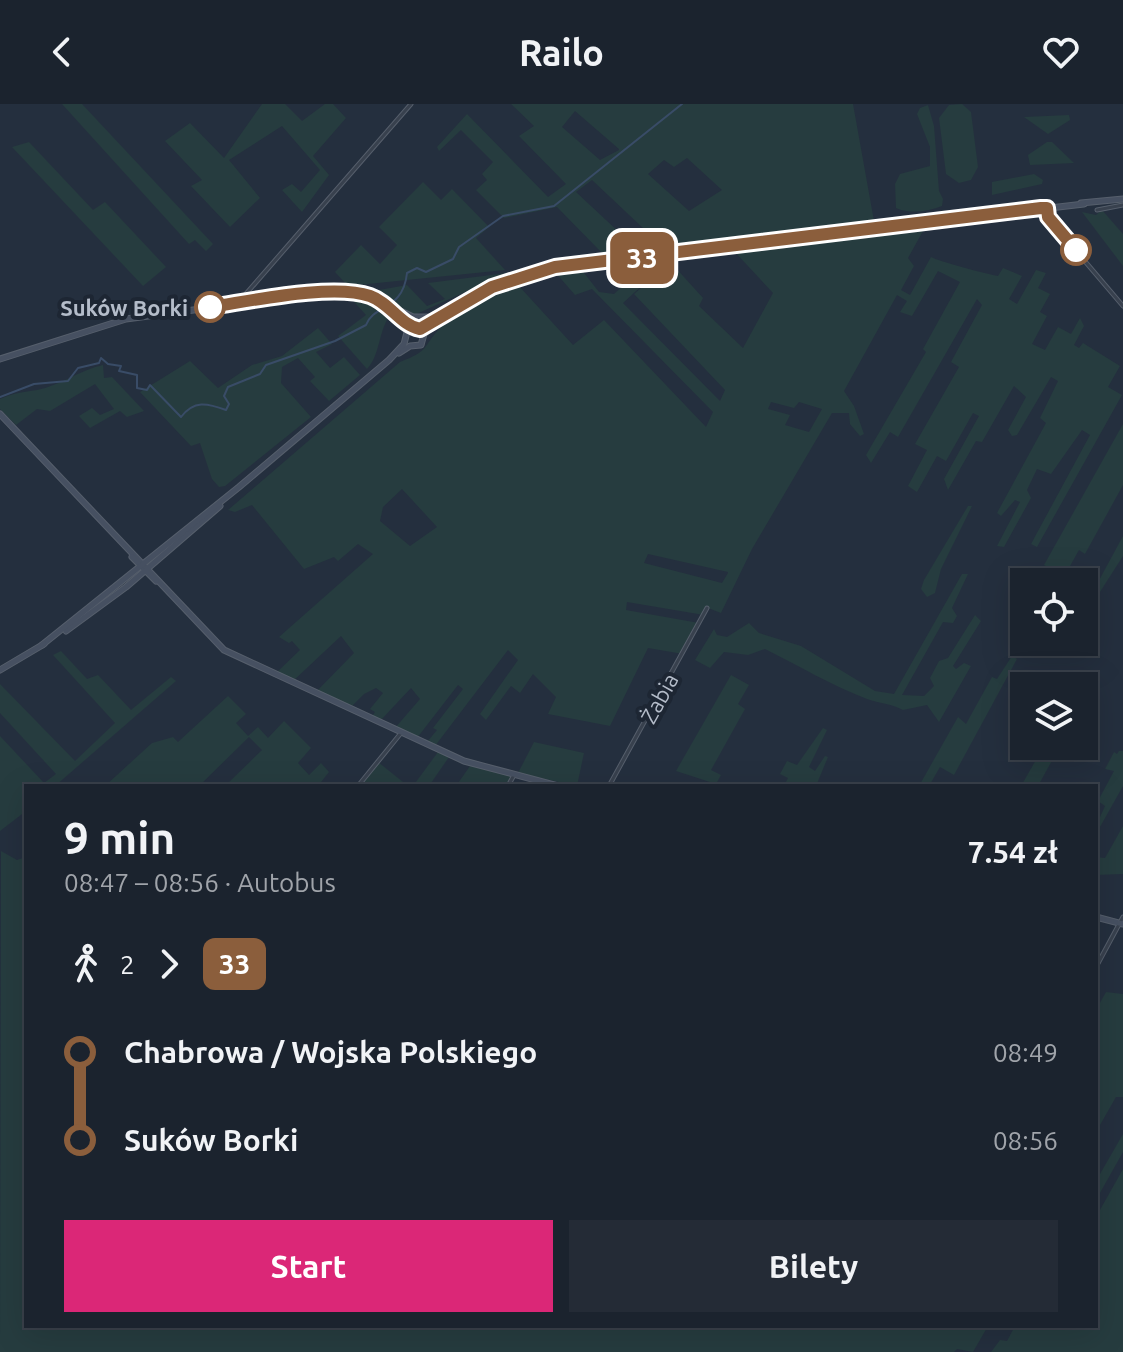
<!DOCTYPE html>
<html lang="pl">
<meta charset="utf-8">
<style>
body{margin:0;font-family:Ubuntu,sans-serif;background:#242b36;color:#f1f3f6;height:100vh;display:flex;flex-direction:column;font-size:30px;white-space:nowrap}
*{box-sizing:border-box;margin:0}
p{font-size:26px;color:#a0a4aa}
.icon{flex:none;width:44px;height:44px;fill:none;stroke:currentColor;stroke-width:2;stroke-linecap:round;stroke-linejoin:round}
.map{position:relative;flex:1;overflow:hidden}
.details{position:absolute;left:24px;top:680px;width:1074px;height:544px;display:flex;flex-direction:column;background:#1b232e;border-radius:0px;box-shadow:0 8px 32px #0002,0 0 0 2px #39404a}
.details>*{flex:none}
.badge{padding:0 16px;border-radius:12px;font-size:28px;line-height:52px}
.tools{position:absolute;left:1010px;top:464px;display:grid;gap:16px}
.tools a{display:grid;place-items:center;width:88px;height:88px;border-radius:0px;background:#1b232e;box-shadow:0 8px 32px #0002,0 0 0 2px #39404a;font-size:40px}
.map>.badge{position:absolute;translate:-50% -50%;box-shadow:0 0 0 4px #fff}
.legs{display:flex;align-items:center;gap:12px;height:88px;padding:0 40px;font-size:26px}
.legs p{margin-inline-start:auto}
.headline{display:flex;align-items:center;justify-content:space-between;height:136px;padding:0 40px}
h1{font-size:44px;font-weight:700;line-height:60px}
.primary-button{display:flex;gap:16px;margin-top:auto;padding:16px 40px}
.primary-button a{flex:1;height:92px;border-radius:0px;background:#db2777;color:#fff;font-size:32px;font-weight:700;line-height:92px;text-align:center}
.primary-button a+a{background:#242b36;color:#f1f3f6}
ul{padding:0 40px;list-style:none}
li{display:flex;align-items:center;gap:28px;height:88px;font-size:30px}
li i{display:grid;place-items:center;width:12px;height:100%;margin:0 10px;background:currentColor}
li i::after{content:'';width:20px;height:20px;margin:-10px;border:6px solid;border-radius:50%;background:#1b232e}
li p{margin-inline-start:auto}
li:first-child i{background:linear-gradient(#0000 50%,currentColor 0)}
li:last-child i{background:linear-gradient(currentColor 50%,#0000 0)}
header{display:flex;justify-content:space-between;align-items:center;height:104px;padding:0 40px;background:#1b232e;font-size:36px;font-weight:700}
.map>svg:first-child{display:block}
.green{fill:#263c3f;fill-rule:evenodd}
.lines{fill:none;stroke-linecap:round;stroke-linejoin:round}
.stream{stroke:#394c67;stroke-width:2}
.street-casing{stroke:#565f6c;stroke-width:5}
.secondary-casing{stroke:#565f6c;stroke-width:7}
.street{stroke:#38414e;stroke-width:3}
.secondary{stroke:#465061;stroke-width:5}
.line-1-casing{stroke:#fff;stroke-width:18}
.line-1{stroke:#8b5e3c;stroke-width:12}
.stop-1-dot{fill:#fff;stroke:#8b5e3c;stroke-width:4}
.labels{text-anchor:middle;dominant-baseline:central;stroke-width:8;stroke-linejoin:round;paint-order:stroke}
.stop-label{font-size:22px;font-weight:bold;fill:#b4bcc9;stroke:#1d2633;text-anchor:end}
.street-label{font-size:22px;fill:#b4bcc9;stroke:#1d2633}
</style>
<header><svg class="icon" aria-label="back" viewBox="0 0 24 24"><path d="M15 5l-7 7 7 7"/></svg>Railo<svg class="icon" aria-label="heart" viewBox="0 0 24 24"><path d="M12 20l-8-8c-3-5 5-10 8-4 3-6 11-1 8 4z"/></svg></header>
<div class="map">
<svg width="1123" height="1248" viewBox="0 0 1123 1248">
<rect width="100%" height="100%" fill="#242f3e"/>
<!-- green -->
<g class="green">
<path d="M62,0H82L213,140L206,147L195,136L189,140Z"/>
<path d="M262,0H285L302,17L325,0H333L346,14L313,52L329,71L302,108L282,86L292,80L301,88L320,66L282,22L229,56L260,94L230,123L191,82L202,76L165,37L190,19L224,54Z"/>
<path d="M511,0H853L874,117L716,135L681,144L683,139L661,141L592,76L576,88L637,145L602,149L557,103L504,114L476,86L487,76L482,70L493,58L461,26L439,47L437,43L467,10L548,93L566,80L519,32L534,22ZM575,7L619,45V46L600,56L562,23ZM687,54L722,86L689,107L648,70L664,56L674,63Z"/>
<path d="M962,0L971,8L978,63L971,76L959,79L946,70L939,14L949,1Z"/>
<path d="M928,1L934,22L939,87L943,95L942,102C928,108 909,110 896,104L895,80L900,70L930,62V43L917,10L920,4Z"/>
<path d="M1069,11L1070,16L1048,30L1024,13Z"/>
<path d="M29,38L93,106L105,98L166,163L143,182L12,43Z"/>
<path d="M1047,38H1052L1074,59L1030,61L1028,51Z"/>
<path d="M1034,70L1043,76L1042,80L992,91V78Z"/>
<path d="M423,78L441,96L452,85L489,123L476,134L505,166L348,182L335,168L361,141L380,160L397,141L379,123Z"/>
<path d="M1102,106L1123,130V162L1082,108L1096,111Z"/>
<path d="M923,127L908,154L914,162L901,186L910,191L931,153C938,157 986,170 998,172L1003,164L1022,172L1009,195L1017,200L1036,166L1046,169L1038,184L1050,190L1040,208L1047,212L1032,240L1045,246L1058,223L1071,230L1080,214L1084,222L1074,241L1079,244L1083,239L1120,262L1108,283L1122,291L1037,443L1031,440L1090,331L1082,326L1051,370L1037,365L1027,386L1031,394L1004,443L997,442L1020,398L1015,396L1001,412L997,409L1046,319L1040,314L1058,277L1051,273L1017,331L1012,332L1008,326L1026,293L1014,282L982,338L976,337L948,386L944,375L979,312L973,309L946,357L937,352L917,388L908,382L927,346L915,340L959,263L951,258L982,201L977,195L898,333L890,328L871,359L866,351L926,248L923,245L960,178L938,167L912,212L900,208L907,197L897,191L844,287L854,302L864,330L860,332L850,320L849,309H832L752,445L721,509L708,504L704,511L627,498L626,506L699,519L683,550L648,544L610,622L548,610L556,593L533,570L520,589L511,582L486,616L480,610L518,556L508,546L435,642L427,638L437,626L433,624L463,585L458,581L417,634L395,624L420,595L411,584L380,617L371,614L375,608L370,605L383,589L376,584L364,590L350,604L314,590L354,549L341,532L292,578L275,570L300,546L292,537L289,539L279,533L373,450L358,440L338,457L334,453L304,465L252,401L235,408L228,406L400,258C431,246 421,244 441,223C460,203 493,191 518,181L573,241L604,216L706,323L713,308L592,185L575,191L555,168L581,165L599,188L614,190L626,179L612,165L613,159L667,154L661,164L623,199L720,297L725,286L634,190L662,166L674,162L703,194L699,202L743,244L773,189L734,147ZM771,298L794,304L799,298L822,305L809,328L785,321L790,311L768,305ZM402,385L437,423L410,442L380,417L383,403ZM648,450L728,468V469L722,479L644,459Z"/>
<path d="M507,169L412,212L368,188L407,181L427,202L445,195L428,179Z"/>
<path d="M346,189L371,194L391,210C378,226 381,250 367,265L338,232L366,211Z"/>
<path d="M318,224L332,240L316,248L330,264L344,253L360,271L329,297L310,277L315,273L298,254L282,263L281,279L311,313L225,382L219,383L212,375L200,339L191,342L140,288L190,257L218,284L252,261L282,252Z"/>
<path d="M103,261L104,274L112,273L144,307L127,313L120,307L90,324L79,312L92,304L100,311L114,305L95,280L50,307L37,305L16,321L0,305V295C14,289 23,288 37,286C59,282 80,266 103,261Z"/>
<path d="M1123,320V381L1085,450L1079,446L1065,471L1058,468L1052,478H1045L1051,465L1044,461Z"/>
<path d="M968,402H972L941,465L935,489L927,493L921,485L924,476Z"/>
<path d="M1123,432V452L1084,513V504Z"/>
<path d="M962,470H968L952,504L957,512L953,519L943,518L902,591L924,592L934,582L930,574L939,557L948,554L975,511L981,517L953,562L956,565L964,559L971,562L939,618L927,601L903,606C890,599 880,600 867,595C831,581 799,562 765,545L748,551L724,548L710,564L695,556L714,525L717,531L727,533L749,519L759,529L801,542L875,587L894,590Z"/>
<path d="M61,547L87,575L98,571L131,606L171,573L176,577L55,682H26V707L0,727V632L44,679L56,670L0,609V580L75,657L115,619L53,551Z"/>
<path d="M1012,552L1017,555L954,671L940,663L929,682H919L958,613L966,620L992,573L997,575Z"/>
<path d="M731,571L749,581L738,600L745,605L711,666L721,671L716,680L676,667Z"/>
<path d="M228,592L246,610L236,619L248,632L258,623L268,634L284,617L311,644L298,659L309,671L321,659L329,668L318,682H225L262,646L249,633L199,682H105L152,639L173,633L178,638Z"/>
<path d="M823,624L827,626L809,663L815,667L825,652L828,653L816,682H784L788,674L780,670L787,657L797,661Z"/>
<path d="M534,638L584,649L577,682L518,669Z"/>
<path d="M1044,642H1060L1038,682H1021Z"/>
<path d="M1119,647H1123V682L1100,723L1096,722L1105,702L1098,697L1114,667L1105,665L1114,648L1117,650Z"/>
<path d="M438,648L449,653L429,682H413Z"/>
<path d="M378,658L408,682H358Z"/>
<path d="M470,662L511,672L506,682H456Z"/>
<path d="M1123,722V770L1096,771V753L1105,754Z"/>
<path d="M1,747L17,756L26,753V1222H988L973,1248L957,1245L954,1248H0Z"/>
<path d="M1106,888L1123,890V993H1116L1096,1028V906Z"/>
<path d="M1123,1030V1048L1096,1096V1077Z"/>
<path d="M1123,1065V1248H991L1000,1236L1007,1237L1015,1222H1096V1113Z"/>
</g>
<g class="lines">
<!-- stream -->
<path class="stream" d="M0,293L34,280L68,277L78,264L99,259L101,254L108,260L121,262L119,267L137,271V284L147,286L150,281L181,313C194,296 207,299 226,306L229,300L224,292L228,283L260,270L266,261L335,237L366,221C374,200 403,207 407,169L417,164L426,168L453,155L459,143L503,112L554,102L682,0"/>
<!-- street casing -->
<g class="street-casing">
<g id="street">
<path d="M1047,105L1049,115L1123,202"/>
<path d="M1097,106L1123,101"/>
<path d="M238,199L411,0"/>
<path d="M358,682L401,629"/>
<path d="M508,682L514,671"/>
<path d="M609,682L707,504"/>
<path d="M1096,863L1123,813"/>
</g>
</g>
<!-- secondary casing -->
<g class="secondary-casing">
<g id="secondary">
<path d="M1081,99L1123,95"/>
<path d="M567,159L676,146"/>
<path d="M555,163L1084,100"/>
<path d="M390,205C414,228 416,229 444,211"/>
<path d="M452,205L503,179L557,162"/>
<path d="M399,249L410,242L421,241L424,230L433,221"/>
<path d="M0,255L126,215L328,188L369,192L413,213H431L455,203"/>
<path d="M0,310L224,546L464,657L558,682"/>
<path d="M132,453L156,477"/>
<path d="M66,527L126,483L220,402"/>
<path d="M42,541L239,383L389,256L404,240L407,228L398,213"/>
<path d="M0,566L44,540"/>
<path d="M1096,813L1123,820"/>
</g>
</g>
<!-- street -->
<use href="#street" class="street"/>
<!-- secondary -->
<use href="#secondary" class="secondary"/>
</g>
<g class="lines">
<!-- line-1 casing -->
<g class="line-1-casing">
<path id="line-1" d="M210,203C251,197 333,179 370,192C390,199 400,221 420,225L492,183L555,163L1041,104H1047L1048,113L1076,146"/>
</g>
<!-- line-1 -->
<use href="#line-1" class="line-1"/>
</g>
<!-- markers -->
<g class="stop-1-dot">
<circle cx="1076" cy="146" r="14"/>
<circle cx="210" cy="203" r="14"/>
</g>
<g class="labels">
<!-- stop labels -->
<g class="stop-label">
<text x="188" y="203">Suków Borki</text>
</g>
<!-- street labels -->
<g class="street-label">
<text transform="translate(659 594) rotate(-61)">Żabia</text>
</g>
</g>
</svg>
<div class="tools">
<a><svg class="icon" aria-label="locate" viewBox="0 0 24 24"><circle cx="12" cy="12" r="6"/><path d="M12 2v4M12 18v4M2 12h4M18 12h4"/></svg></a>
<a><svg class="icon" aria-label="layers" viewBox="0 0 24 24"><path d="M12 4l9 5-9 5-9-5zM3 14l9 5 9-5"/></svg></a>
</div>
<b class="badge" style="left:642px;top:154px;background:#8b5e3c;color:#fff">33</b>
<section class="details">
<div class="headline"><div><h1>9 min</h1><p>08:47 – 08:56 · Autobus</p></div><b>7.54 zł</b></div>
<div class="legs"><svg class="icon" aria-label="walk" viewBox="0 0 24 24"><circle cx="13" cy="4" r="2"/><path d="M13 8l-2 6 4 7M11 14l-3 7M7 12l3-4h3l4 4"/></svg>2<svg class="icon" aria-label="forward" viewBox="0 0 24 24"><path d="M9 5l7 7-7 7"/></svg><b class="badge" style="background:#8b5e3c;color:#fff">33</b></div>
<ul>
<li><i style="color:#8b5e3c"></i><b>Chabrowa / Wojska Polskiego</b><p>08:49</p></li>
<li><i style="color:#8b5e3c"></i><b>Suków Borki</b><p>08:56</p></li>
</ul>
<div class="primary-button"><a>Start</a><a>Bilety</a></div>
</section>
</div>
